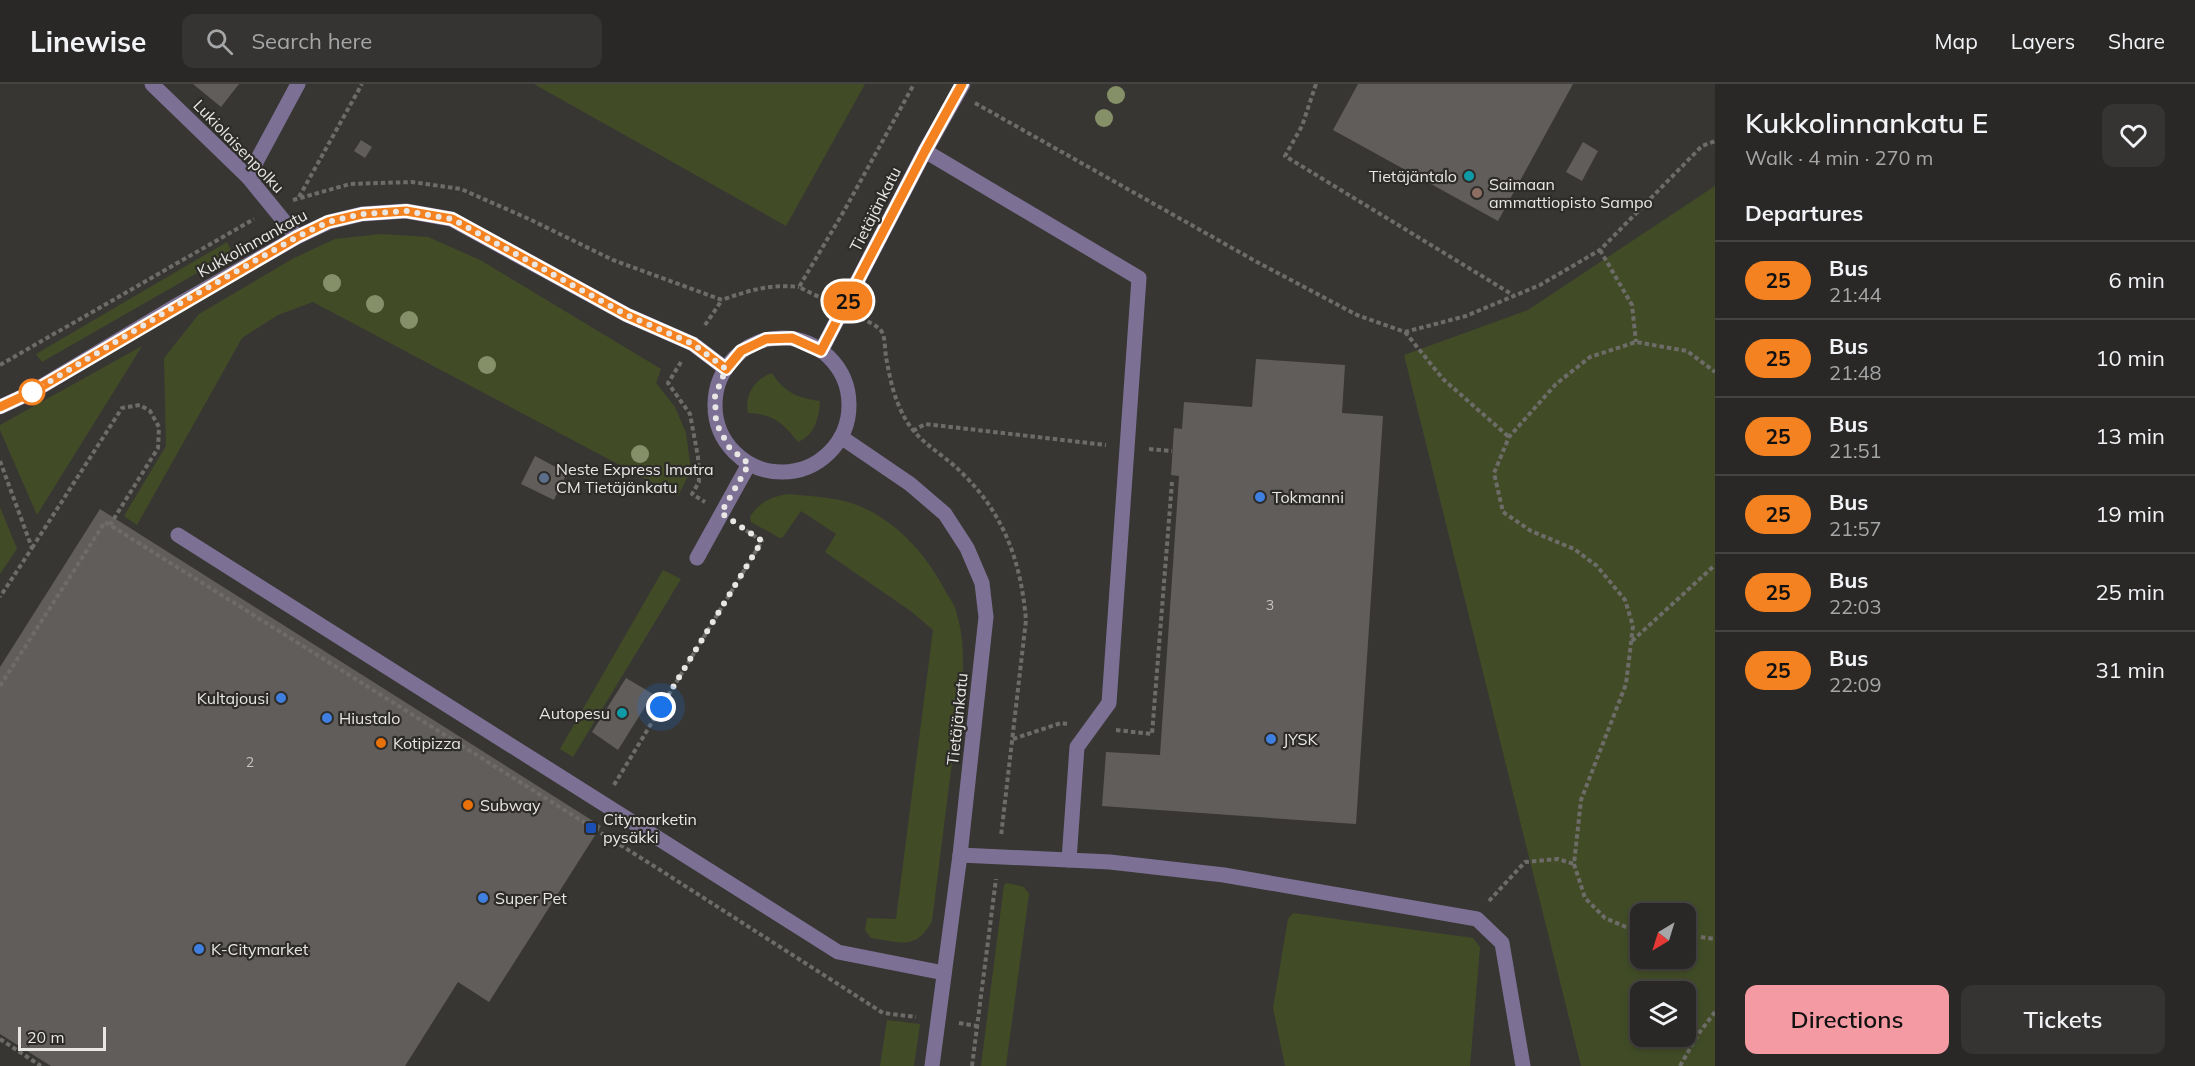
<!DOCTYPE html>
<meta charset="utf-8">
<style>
body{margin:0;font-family:Mulish,sans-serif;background:#363432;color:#f1f3f6;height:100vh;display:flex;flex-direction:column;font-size:22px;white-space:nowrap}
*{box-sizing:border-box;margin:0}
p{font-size:20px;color:#a5a6a7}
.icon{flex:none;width:33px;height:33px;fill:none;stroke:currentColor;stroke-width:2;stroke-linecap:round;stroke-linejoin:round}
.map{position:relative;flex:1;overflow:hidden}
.side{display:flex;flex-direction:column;background:#2a2826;width:480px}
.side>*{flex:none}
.badge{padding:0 12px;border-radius:20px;font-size:21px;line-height:39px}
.needle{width:39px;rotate:218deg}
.tools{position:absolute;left:1630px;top:819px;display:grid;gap:12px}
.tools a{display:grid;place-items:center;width:66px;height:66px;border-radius:12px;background:#2a2826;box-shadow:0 3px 9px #0003,0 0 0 2px #464443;font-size:30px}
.scale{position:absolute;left:18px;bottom:15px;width:88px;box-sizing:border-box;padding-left:6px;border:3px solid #e8e7e5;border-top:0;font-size:16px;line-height:21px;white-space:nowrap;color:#e8e7e5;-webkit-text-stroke:4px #2e2c29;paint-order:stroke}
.you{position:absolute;width:30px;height:30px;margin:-15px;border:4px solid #fff;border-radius:50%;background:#1a73e8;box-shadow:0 0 0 9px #1a73e833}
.map>.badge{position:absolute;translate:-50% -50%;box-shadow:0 0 0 3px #fff}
h2{padding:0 30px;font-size:22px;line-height:54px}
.round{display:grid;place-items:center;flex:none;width:63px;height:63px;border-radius:12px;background:#363432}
.summary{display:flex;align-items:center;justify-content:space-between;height:102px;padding:0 30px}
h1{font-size:28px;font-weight:600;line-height:45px}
.action{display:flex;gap:12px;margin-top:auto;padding:12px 30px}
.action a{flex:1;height:69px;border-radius:12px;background:#f49aa3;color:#111;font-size:24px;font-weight:600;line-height:69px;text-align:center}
.action a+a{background:#363432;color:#f1f3f6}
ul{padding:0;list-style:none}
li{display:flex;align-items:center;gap:18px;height:78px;padding:0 30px;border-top:2px solid #464443}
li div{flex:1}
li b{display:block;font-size:22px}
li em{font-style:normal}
li .badge{min-width:66px;font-weight:700;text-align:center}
header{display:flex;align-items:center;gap:36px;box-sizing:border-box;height:84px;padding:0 30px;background:#2a2826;border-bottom:2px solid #464443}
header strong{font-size:28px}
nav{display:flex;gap:33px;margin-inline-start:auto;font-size:21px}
.search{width:420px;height:54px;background:#363432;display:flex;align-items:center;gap:15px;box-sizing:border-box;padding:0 21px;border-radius:12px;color:#a5a6a7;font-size:22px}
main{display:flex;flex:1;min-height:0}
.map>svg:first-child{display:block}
.green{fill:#414c27;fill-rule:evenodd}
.building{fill:#615d5a}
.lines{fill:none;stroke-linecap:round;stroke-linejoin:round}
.path{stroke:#6d6c68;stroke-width:4;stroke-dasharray:4.5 3;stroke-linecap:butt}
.minor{stroke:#7c7195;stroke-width:15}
.tree{fill:#869068}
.line-casing{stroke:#fff;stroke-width:14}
.line{stroke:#f58220;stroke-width:9}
.walk{stroke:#e8e7e5;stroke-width:6;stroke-dasharray:0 10.8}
.culture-dot{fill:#0f9aa8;stroke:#2e2c29;stroke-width:2}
.education-dot{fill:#8d6e63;stroke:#2e2c29;stroke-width:2}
.stop-dot{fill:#fff;stroke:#f58220;stroke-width:3}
.service-dot{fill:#5c6f8a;stroke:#2e2c29;stroke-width:2}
.shop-dot{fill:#3f7fe0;stroke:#2e2c29;stroke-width:2}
.food-dot{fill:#e8710a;stroke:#2e2c29;stroke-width:2}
.transit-dot{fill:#1a4fb4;stroke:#2e2c29;stroke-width:2}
.labels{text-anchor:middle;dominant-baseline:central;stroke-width:4.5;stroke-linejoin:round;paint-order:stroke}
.number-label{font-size:14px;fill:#c6c4c2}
.street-label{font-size:16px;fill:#e8e7e5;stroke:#2e2c29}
.poi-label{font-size:16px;fill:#e8e7e5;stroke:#2e2c29;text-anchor:start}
</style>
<header>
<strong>Linewise</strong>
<div class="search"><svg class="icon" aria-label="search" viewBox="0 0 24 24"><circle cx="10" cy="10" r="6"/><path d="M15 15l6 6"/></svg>Search here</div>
<nav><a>Map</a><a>Layers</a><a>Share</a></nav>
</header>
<main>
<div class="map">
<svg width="1715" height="982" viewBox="0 0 1715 982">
<rect width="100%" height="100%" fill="#383632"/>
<!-- green -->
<g class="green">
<path d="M534,0H865L786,142Z"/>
<path d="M1715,102V982H1581L1404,271L1528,226ZM1641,830H1686V874H1641ZM1641,908H1686V952H1641Z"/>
<path d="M381,150L428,153L480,176L661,285L656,299L675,323L686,349L691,386L678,412L313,218L278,231L242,254L137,441L124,432L166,362L164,274L199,230L294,174L335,155Z"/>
<path d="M227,158L232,169L42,278L36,270Z"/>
<path d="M142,262L37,431L0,346V341Z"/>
<path d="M772,289C784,308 797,314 820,317C819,334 815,351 798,358C783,339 774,330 748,329C744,311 755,295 772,289Z"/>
<path d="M789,410C809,412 829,413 848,418C892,431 927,470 947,510C951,516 956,523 957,531C963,550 963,570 963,590L932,837C916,867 900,858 871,854L865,846L867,834L896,835L933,546L912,528L825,468L836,450L801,427L783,453L780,454L751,438L750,433C759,418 773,412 789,410Z"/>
<path d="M0,423L17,465L0,490Z"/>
<path d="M663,486L681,495L573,673L560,665Z"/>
<path d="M1007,799L1024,803L1029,810L1006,982H981L1004,801Z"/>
<path d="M1293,829L1473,854L1480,863L1470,982H1285L1273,924L1288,835Z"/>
<path d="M887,936L920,940L914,982H880Z"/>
</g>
<!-- building -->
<g class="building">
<path d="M193,0H239L221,23Z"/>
<path d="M1358,0H1573L1498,137L1333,46Z"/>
<path d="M361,56L372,63L365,74L354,67Z"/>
<path d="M1583,58L1598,67L1582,97L1566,88Z"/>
<path d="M1256,275L1345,281L1342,329L1383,332L1356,740L1102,722L1106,668L1160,671L1179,392L1171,391L1174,344L1182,345L1184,318L1252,323Z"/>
<path d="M535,372L567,389L554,416L521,400Z"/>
<path d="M100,425L601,742L489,918L458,898L405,982H51L0,950V583Z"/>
<path d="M626,594L653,610L618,666L592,648Z"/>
</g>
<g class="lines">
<!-- path -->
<g class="path">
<path d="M1316,0L1302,42L1285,72L1513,211"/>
<path d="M975,19L1257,178L1357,231L1405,248L1466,232L1540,201L1600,166L1702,62L1715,57"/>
<path d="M299,113L362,0"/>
<path d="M293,116L350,100L412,98L461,105L529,135L613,176L722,216C749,206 771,200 799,203"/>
<path d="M1600,166L1632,221L1636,258"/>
<path d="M825,216L799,203L844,127L914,0"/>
<path d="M861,234C868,238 880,242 883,250C885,256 885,266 886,273C889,289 892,306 899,322C914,359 939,365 964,391C1005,432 1021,479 1026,536L1001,752"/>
<path d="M705,241L722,216"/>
<path d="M1405,248L1443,295L1509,353"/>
<path d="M681,278L668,299L690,330L698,373L699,398L692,410L705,418"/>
<path d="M0,281L254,135"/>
<path d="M913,347L925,340L1106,361"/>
<path d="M1149,365L1172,367"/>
<path d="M0,377L32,464L0,513"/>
<path d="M32,464L122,324L140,321L150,327L159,343L158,364L110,441"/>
<path d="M1632,557L1715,481"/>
<path d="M0,602L105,438L657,784L883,929L916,933"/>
<path d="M1116,646L1152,650L1172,398"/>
<path d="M1013,655L1061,639L1067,640"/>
<path d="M614,701L762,457L738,441"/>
<path d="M1489,817L1525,778L1558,775L1574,780"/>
<path d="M1641,845L1626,843L1605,834L1585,814L1574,780L1581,716L1626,600L1633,542L1625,516L1597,482L1574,465L1531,447L1503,428L1494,389L1509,353L1556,300L1590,273L1636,258L1687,267L1715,288"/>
<path d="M1686,851L1715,855"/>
<path d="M959,939L977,942"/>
<path d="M0,955L41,982"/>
<path d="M972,982L996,795"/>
<path d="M1680,982L1699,949L1715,928"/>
</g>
<!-- minor -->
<g class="minor">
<path d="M152,0L248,93L297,153"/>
<path d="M925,67L1139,194L1109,619L1077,663L1069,776"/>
<path d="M248,93L298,0"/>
<circle cx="782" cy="321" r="67"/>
<path d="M821,267L925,67L963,0"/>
<path d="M0,323L32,308L179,220L297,153L329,138L362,130L406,127L451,135L627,231L693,260L726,285"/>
<path d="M841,353L910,400L945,430L967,464L982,499L986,533L960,771L932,982"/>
<path d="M178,451L838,868L944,889"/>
<path d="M697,474L749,380"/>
<path d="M960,771L1110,778L1224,791L1477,835L1502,859L1523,982"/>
</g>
</g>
<!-- trees -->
<g class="tree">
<circle cx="1116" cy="11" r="9"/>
<circle cx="1104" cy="34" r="9"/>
<circle cx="332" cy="199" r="9"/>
<circle cx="375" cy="220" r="9"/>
<circle cx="409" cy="236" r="9"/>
<circle cx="487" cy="281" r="9"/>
<circle cx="640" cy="370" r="9"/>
</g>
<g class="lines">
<!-- line casing -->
<g class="line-casing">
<path id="line" d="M0,323L32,308L297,153L328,138L362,130L406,127L452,135L627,231L693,260L726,285L741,267L766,255L792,254L821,267L925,67L962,0"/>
</g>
<!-- line -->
<use href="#line" class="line"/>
<!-- walk -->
<path class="walk" d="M32,308L179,220L297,153L328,138L362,130L406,127L452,135L627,231L693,260L726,285L715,312L716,339L729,363L749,380L721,429L762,457L661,623"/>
</g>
<!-- markers -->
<g class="culture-dot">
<circle cx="1469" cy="92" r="6"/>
<circle cx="622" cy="629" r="6"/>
</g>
<circle class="education-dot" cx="1477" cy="109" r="6"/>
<circle class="stop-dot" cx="32" cy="308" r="12"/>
<circle class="service-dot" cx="544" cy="394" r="6"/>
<g class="shop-dot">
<circle cx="1260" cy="413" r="6"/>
<circle cx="281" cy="614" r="6"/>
<circle cx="327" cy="634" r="6"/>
<circle cx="1271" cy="655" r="6"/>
<circle cx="483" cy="814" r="6"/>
<circle cx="199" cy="865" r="6"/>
</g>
<g class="food-dot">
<circle cx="381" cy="659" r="6"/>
<circle cx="468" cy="721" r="6"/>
</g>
<rect class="transit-dot" x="585" y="738" width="12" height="12" rx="3"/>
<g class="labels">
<!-- number labels -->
<g class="number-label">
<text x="1270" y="521">3</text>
<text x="250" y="678">2</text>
</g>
<!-- street labels -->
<g class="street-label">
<text transform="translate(239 62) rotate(46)">Lukiolaisenpolku</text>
<text transform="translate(875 125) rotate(-63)">Tietäjänkatu</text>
<text transform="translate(252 159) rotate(-29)">Kukkolinnankatu</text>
<text transform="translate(957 635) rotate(-84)">Tietäjänkatu</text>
</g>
<!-- poi labels -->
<g class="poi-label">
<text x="1457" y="92" text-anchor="end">Tietäjäntalo</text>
<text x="1489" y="100">Saimaan<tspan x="1489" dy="18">ammattiopisto Sampo</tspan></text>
<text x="556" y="385">Neste Express Imatra<tspan x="556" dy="18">CM Tietäjänkatu</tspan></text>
<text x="1272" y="413">Tokmanni</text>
<text x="269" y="614" text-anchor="end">Kultajousi</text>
<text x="610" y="629" text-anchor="end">Autopesu</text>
<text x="339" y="634">Hiustalo</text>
<text x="1283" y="655">JYSK</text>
<text x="393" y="659">Kotipizza</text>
<text x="480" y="721">Subway</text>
<text x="603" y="735">Citymarketin<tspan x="603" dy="18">pysäkki</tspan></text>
<text x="495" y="814">Super Pet</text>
<text x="211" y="865">K-Citymarket</text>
</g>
</g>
</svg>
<div class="tools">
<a><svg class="needle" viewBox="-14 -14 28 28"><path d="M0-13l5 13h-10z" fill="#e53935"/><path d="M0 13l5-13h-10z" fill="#a5a6a7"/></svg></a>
<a><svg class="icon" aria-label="layers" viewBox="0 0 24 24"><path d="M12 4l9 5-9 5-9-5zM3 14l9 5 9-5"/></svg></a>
</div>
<div class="scale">20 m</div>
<div class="you" style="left:661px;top:623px"></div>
<b class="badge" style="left:848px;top:217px;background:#f58220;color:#111">25</b>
</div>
<section class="side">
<div class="summary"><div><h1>Kukkolinnankatu E</h1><p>Walk · 4 min · 270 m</p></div><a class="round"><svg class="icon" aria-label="heart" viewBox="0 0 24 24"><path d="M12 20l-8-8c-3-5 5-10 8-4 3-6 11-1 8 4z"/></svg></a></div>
<h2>Departures</h2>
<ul>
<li><span class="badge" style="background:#f58220;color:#111">25</span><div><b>Bus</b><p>21:44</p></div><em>6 min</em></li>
<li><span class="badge" style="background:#f58220;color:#111">25</span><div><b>Bus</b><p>21:48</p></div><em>10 min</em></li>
<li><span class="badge" style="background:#f58220;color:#111">25</span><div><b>Bus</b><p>21:51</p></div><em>13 min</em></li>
<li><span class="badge" style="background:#f58220;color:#111">25</span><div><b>Bus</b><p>21:57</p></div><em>19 min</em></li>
<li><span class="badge" style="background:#f58220;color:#111">25</span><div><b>Bus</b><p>22:03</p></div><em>25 min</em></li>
<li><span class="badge" style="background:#f58220;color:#111">25</span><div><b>Bus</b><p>22:09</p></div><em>31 min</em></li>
</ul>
<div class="action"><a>Directions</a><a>Tickets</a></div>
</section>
</main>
